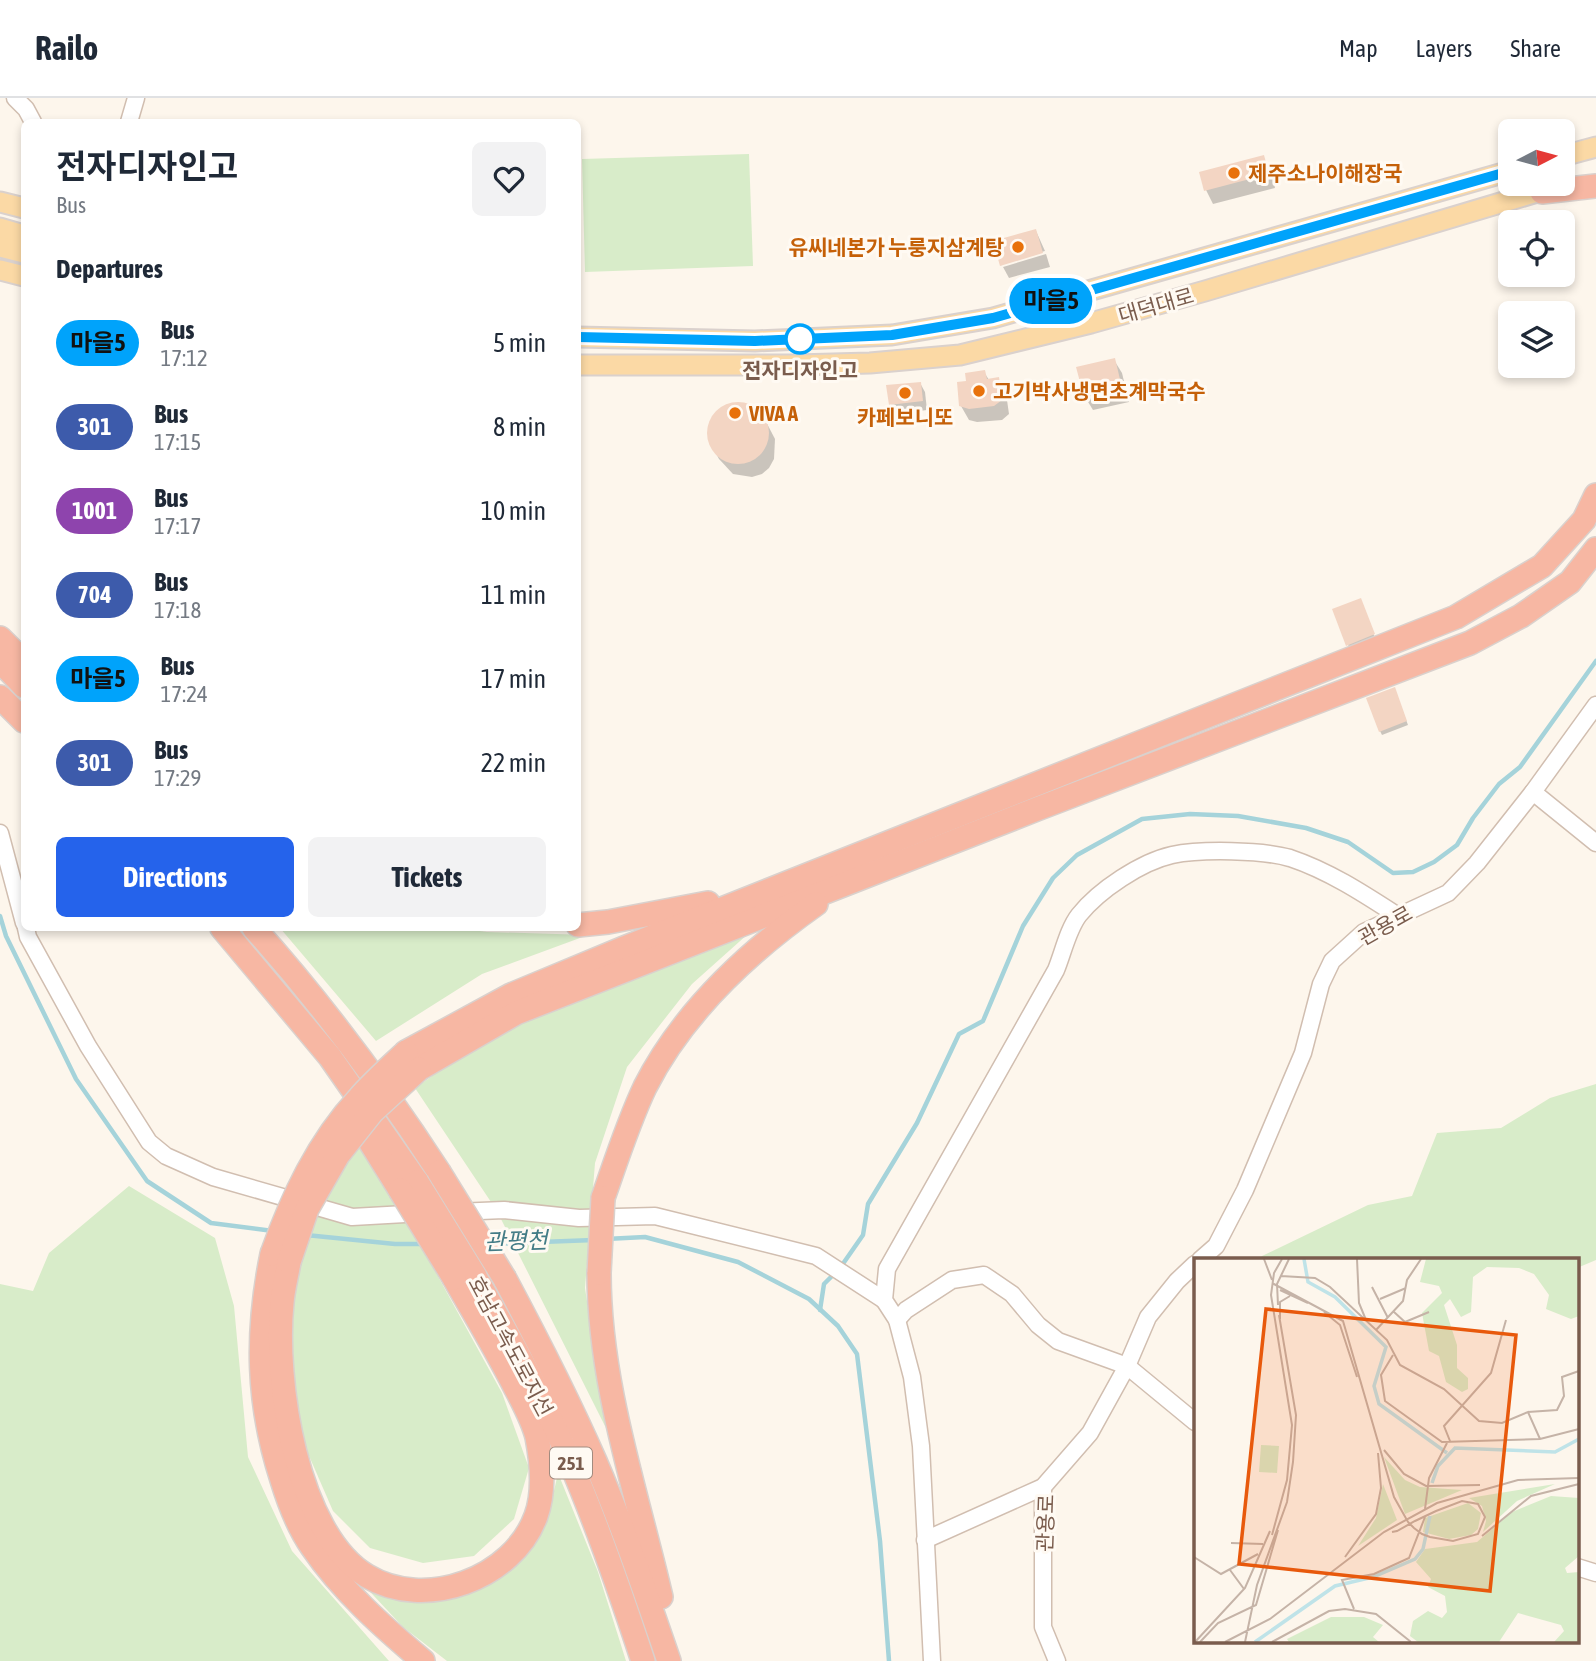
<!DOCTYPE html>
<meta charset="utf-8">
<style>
body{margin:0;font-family:"Asap Condensed","Noto Sans KR",sans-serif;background:#f2f2f3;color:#1f2937;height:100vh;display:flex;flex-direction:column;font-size:26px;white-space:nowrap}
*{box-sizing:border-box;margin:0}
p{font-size:23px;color:#747a83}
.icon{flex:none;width:38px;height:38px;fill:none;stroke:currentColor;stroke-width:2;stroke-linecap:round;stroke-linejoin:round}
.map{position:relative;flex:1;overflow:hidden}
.panel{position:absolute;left:21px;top:21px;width:560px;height:812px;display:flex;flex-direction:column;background:#fff;border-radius:10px;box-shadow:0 4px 10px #0003}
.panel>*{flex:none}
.badge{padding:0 14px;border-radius:23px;font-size:24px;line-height:46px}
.needle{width:46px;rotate:84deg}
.buttons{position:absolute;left:1498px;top:21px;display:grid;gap:14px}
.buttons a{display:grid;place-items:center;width:77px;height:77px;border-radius:10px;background:#fff;box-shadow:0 4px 10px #0003;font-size:35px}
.map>.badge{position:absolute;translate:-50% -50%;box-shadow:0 0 0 4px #fff}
h2{padding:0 35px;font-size:26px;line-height:63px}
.round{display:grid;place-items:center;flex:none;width:74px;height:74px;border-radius:10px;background:#f2f2f3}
.summary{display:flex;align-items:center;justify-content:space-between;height:119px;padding:0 35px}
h1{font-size:33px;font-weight:700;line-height:52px}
.primary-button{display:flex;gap:14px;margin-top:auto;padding:14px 35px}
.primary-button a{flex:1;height:80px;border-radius:10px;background:#2563eb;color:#fff;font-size:28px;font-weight:700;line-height:80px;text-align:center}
.primary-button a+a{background:#f2f2f3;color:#1f2937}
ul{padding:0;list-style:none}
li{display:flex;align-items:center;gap:21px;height:84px;padding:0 35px}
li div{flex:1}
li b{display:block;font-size:26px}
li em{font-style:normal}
li .badge{min-width:77px;font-weight:700;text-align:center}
header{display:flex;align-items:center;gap:42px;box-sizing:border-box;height:98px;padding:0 35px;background:#fff;border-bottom:2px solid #e0e1e3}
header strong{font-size:33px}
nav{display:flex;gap:38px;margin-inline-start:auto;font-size:24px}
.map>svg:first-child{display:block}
.green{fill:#d8ecc9}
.shadow{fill:#0003}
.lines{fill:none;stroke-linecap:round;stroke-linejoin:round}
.stream{stroke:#a5d3da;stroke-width:4.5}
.building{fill:#f3d5c3}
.minor-casing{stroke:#d1beb0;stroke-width:19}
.major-casing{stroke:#dad1cd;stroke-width:23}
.highway-casing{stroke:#dad1cd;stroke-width:26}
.minor{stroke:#fff;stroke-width:16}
.major{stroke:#fbd9a5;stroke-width:19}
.highway{stroke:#f7b7a3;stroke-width:23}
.highway-bridge-casing{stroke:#dad1cd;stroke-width:26;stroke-linecap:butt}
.highway-bridge{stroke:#f7b7a3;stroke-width:23}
.line-casing{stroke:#fff;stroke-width:16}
.line{stroke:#00a3fb;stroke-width:10}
.food-dot{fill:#e8710a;stroke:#fffaf3;stroke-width:2.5}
.stop-dot{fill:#fff;stroke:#00a3fb;stroke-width:3.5}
.labels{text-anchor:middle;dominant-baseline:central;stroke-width:6;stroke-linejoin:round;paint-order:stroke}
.shield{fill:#fffaf3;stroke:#a28b7f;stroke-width:2}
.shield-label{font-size:19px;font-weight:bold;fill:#7a5c4d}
.food-label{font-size:21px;font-weight:bold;fill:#c56008;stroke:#fffaf3;text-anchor:start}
.street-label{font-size:21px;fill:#7a5c4d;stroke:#fffaf3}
.stop-label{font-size:21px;font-weight:bold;fill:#7a5c4d;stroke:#fffaf3}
.water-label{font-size:23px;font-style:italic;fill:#437c86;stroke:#fffaf3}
.inset-river{fill:none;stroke:#bfe3e8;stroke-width:3.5}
.inset-road{fill:none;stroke:#c5b3a7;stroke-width:2}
.view{fill:#e8590c;fill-opacity:0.15;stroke:#e8590c;stroke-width:3.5}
.inset-edge{fill:none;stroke:#7a5c4d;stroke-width:3.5}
</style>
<header>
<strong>Railo</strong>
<nav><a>Map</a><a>Layers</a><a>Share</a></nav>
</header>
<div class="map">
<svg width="1596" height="1563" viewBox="0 0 1596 1563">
<rect width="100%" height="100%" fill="#fdf6ec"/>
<!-- green -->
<g class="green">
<path d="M749,56L753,168L585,174L582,61Z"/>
<path d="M758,827L692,886L627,969L595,1065L585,1190L606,1330L497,1113L415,990L465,955L521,922Z"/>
<path d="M280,830H457L487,834L588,837L482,876L376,943Z"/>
<path d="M1596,986V1162L1577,1170V1162H1260L1262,1158L1368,1107L1412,1098L1437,1035L1501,1030L1550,1000Z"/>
<path d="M361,1035L408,1111L352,1114L322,1101Z"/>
<path d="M129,1088L215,1140L234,1208L248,1359L292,1453L389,1563H0V1186L33,1193L49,1155Z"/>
<path d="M317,1114L406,1120L502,1295L529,1370L514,1421L474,1458L423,1465L370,1450L333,1413L303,1344L291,1280L289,1227L296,1173Z"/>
<path d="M558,1375L598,1474L626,1563H447L403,1529L359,1482L424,1498L518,1461L548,1420Z"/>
</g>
<!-- shadow -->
<g class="shadow">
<path d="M1263,59L1271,72L1275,90L1213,106L1206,92Z"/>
<path d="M1036,133L1045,153L1002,165V168L995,144Z"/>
<path d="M1046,156L1050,169L1009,180L1003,169Z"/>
<path d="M1114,262L1122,275L1129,304L1093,312L1085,299L1078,271Z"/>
<path d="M984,274L989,282L998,281L1006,295L1009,316L1002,322L977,324L969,322L961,308L968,284Z"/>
<path d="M920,285L925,294L927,312L896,316L891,307L888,289Z"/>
<path d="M729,307H748L756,311L763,318L775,341L774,361L769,370L762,376L752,379L733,376L719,361L711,346L710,327L720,311Z"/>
<path d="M1362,505L1375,540L1350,550L1348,547Z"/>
<path d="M1396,595L1408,627L1382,637L1380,633Z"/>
</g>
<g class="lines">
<!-- stream -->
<g class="stream">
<path d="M0,818L6,838L76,981L147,1083L211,1125L273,1133"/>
<path d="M306,1137L395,1146H423"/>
<path d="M606,1141L645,1139L738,1164L809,1201L838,1228L857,1256L880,1443L889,1563"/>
<path d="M491,1146L594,1142"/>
<path d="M840,1170L863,1137L868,1106L917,1025L959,936L983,923L1023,828L1053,780L1077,757L1142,721L1190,716L1238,718L1306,730L1348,744L1393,775L1413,774L1434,764L1457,747L1473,720L1499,686L1520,669L1596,563"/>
<path d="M820,1212L824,1186L834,1176"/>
</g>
</g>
<!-- building -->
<g class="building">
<path d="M1264,57L1269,76L1204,93L1199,74Z"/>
<path d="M1036,131L1043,155L1000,168L993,143Z"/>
<path d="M1115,260L1122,290L1084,299L1076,269Z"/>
<path d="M985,272L987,281L999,279L1002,302L994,308L969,311L959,308L957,284L966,283L965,275Z"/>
<path d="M921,284L923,303L889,307L886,287Z"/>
<circle cx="738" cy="335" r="31"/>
<path d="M1361,500L1375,536L1346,548L1332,511Z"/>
<path d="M1395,589L1407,623L1379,634L1366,600Z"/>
</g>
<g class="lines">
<!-- minor casing -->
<g class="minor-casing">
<g id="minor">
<path d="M15,0L26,11L33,24"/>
<path d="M129,24L136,0"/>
<path d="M1533,694L1596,745"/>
<path d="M0,735L24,825"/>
<path d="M26,830L28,839L88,948L149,1044L166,1058L213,1079L352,1119L423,1115"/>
<path d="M456,1114L504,1112L579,1120L655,1118L816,1158L884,1202"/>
<path d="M1200,1162L1216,1148L1245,1092L1303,955L1321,886L1332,863L1364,834L1448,795L1477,765L1533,694L1596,607"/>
<path d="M897,1222L906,1212L952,1182L984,1177L1012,1196L1038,1227L1058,1243L1127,1268L1195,1324"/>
<path d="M1043,1389V1529L1057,1563"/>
<path d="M925,1442L1043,1389L1090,1335L1127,1268L1148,1219L1177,1183L1195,1166"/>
<path d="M1577,1469L1596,1475"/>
<path d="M932,1563L921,1348L912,1279L897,1222L884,1202L887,1171L1056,872C1063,855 1068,831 1079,817C1099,792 1141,764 1172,757C1201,751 1262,752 1290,760C1329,773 1364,796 1398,818"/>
</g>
</g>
<!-- major casing -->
<g class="major-casing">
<g id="major">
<path d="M1563,58L1596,49"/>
<path d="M0,104L24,110"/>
<path d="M0,130L24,137"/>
<path d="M0,149L24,155"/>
<path d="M0,172L24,178"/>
<path d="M578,239L755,243L892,237L993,220L1510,73"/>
<path d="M578,267H796L870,265L960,257L1091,225L1205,193L1554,89"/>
</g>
</g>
<!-- highway casing -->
<g class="highway-casing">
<g id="highway">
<path d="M1542,94L1596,88"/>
<path d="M0,540L24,564"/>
<path d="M0,563L24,588"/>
<path d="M0,599L24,623"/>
<path d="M578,827L608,824L708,805"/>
<path d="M222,830L330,959L417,1084"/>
<path d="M254,830C322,906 383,988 439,1074"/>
<path d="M406,954L511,897L624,850L1456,519L1542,468L1584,422L1596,397"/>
<path d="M419,971L516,915L1037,711L1470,545L1521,518L1570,484L1596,451"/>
<path d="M359,1026L400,1092"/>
<path d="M603,1100C616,1063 628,1025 645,989C683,914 748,854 816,806"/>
<path d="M272,1156C256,1235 257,1305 282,1382C289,1405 298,1429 312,1449C342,1493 383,1529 423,1563"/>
<path d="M289,1164C287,1177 283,1191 282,1205C274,1281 296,1436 367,1478C425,1513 513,1481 536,1418C545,1393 542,1365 537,1339C533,1323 524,1306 516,1291C497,1253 475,1217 454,1180"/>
<path d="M599,1175C599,1285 636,1392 661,1499"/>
<path d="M475,1178C510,1242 547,1305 574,1373C600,1435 622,1499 643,1563"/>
<path d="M505,1181C537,1241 568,1301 595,1363C623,1428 646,1496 669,1563"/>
</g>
</g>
<!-- minor -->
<use href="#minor" class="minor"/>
<!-- major -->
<use href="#major" class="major"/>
<!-- highway -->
<use href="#highway" class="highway"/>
<!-- highway-bridge casing -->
<g class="highway-bridge-casing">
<g id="highway-bridge">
<path d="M439,1074L505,1181"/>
<path d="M417,1084L475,1178"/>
<path d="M400,1092L454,1180"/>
<path d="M272,1156C292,1100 318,1044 359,1000C373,984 390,969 406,954"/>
<path d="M289,1164L307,1111L338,1057L372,1014L419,971"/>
<path d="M599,1175L603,1100"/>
</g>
</g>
<!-- highway-bridge -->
<use href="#highway-bridge" class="highway-bridge"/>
</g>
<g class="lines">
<!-- line casing -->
<g class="line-casing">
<path id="line" d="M578,239L755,243L892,237L993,220L1510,73"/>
</g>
<!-- line -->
<use href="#line" class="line"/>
</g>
<!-- markers -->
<g class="food-dot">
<circle cx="1234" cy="75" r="7"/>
<circle cx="1018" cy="149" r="7"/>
<circle cx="979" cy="293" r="7"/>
<circle cx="905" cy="295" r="7"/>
<circle cx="735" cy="315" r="7"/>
</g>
<circle class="stop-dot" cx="800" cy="241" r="14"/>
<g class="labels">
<!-- shield labels -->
<rect class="shield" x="550" y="1349.5" width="42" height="31" rx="5"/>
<g class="shield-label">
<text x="571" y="1365">251</text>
</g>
<!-- food labels -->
<g class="food-label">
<text x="1248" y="75">제주소나이해장국</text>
<text x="1004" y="149" text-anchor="end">유씨네본가 누룽지삼계탕</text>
<text x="993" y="293">고기박사냉면초계막국수</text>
<text x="749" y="315">VIVA A</text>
<text x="905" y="319" text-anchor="middle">카페보니또</text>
</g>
<!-- street labels -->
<g class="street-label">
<text transform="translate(1156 207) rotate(-16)">대덕대로</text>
<text transform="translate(1385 827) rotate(-29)">관용로</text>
<text transform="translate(511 1248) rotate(62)">호남고속도로지선</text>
<text transform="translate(1045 1425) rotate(-88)">관용로</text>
</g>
<!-- stop labels -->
<g class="stop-label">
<text x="800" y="272">전자디자인고</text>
</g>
<!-- water labels -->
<g class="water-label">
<text transform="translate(516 1143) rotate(-2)">관평천</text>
</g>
</g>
<!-- overview -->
<g transform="translate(1194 1160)">
<rect width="385" height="385" fill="#fdf6ec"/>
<path d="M232,1H385V58L377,61L352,51L355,37L340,16L325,10L293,9L279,19L277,54L267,59L256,41L250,47L263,87V110L274,120V131L268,134L252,124L245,98L235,93L228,55L248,35L245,28L226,24ZM67,187L85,188L83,215L65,214ZM190,199L211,222L226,229L268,232L211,256ZM189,226L203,262L164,288L182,260ZM361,226L323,243L289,274L292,263L288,248L275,240ZM357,238L385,240V298L371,310L373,315L385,314V384H360L370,373L367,367L324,355L305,384H224L216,378L219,363L234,353L248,360L253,354L251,338L234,329L237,321L222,304L231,291L283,284L318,254ZM274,245L287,255L284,271L277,277L255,281L229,274L231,260ZM137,359H170L189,367L179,379L185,384H95L93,381Z" fill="#d8ecc9"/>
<path class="inset-river" d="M110,1L114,24L141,39L192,89L180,128L185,146L253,195M238,225L244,208L261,190L361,194L385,181M61,384L141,328L179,319L221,301L229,291L236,258"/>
<path class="inset-road" d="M70,1L78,22M163,1L165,45L172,62M87,18L121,20L136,29L193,82L206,107L250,131L285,163L308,165L334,154L346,181M78,25L149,63L200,239L214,264L220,270L228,276L236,279L259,283L284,276L291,259L284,246L268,243L242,253L221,263L203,273L198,274M178,29L194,60M86,32L114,45M186,41L212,30M84,47L83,26L95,1M130,54L146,67L163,119M200,54L211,64L235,54M86,61V44L96,38M182,72L209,43L213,22L227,1M199,97L187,117L191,143L248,184L346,181L385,171M334,154L363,152L370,138L368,119L385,113M256,183L250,168L297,115L312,62M190,192L210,216L232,228L286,227M231,251L235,220L253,185M78,277L93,222L98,167L77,37L80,15L88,1M288,278L337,238L385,226M37,285L69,286M0,299L27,316L64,296M151,299L182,256L187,230L184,195M36,312L50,331M160,351L148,322L180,316L215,300L231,259M1,384L51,330L76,273M6,384L24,365L62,347L84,272M31,384L76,361L190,274L243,245L324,222L385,220M51,384L63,327L93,244L99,204L102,157L85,57M78,384L135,353L151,351L182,356L217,384"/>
<path class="view" d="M72,51L322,77L296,333L45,306Z"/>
<rect width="385" height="385" class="inset-edge"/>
</g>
</svg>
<div class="buttons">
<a><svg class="needle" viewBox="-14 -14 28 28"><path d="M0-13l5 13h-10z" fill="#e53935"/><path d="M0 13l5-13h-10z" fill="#747a83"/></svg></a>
<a><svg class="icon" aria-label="locate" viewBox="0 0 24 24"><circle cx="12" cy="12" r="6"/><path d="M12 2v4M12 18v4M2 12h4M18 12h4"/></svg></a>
<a><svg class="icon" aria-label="layers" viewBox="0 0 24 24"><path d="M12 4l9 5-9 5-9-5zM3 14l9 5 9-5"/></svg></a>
</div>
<b class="badge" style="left:1051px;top:203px;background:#00a3fb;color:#111">마을5</b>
<section class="panel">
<div class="summary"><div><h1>전자디자인고</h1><p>Bus</p></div><a class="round"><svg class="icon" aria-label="heart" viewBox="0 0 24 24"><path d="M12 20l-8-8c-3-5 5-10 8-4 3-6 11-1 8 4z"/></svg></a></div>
<h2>Departures</h2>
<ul>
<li><span class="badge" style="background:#00a3fb;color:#111">마을5</span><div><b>Bus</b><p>17:12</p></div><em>5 min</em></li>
<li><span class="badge" style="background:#3d5bab;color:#fff">301</span><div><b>Bus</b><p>17:15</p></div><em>8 min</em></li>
<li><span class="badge" style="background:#8e44ad;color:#fff">1001</span><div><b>Bus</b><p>17:17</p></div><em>10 min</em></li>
<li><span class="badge" style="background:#3d5bab;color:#fff">704</span><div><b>Bus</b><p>17:18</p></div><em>11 min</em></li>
<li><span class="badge" style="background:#00a3fb;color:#111">마을5</span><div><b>Bus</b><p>17:24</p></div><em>17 min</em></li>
<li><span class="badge" style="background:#3d5bab;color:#fff">301</span><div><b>Bus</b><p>17:29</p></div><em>22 min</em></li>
</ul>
<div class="primary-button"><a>Directions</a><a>Tickets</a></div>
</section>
</div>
